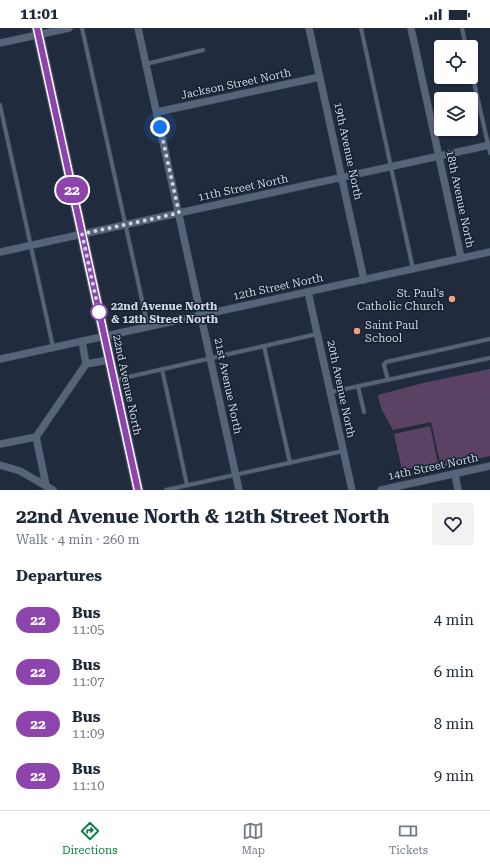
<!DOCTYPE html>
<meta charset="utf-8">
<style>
body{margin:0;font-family:"Roboto Serif",serif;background:#f2f2f3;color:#1f2937;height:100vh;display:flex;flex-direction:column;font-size:15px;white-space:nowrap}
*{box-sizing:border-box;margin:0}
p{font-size:13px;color:#747a83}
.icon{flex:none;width:22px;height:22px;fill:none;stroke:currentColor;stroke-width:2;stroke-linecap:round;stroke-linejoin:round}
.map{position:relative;height:462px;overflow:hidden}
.drawer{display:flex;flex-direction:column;background:#fff;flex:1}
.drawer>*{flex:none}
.badge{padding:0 8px;border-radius:13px;font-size:14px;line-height:26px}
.controls{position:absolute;left:434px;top:12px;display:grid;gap:8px}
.controls a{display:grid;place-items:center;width:44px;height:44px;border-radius:4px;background:#fff;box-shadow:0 1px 3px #0004;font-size:20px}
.you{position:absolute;width:20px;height:20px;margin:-10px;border:3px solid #fff;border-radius:50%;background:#1a73e8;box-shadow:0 0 0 6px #1a73e833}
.map>.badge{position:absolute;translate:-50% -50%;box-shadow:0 0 0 2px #fff}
h2{padding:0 16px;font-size:15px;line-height:36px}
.round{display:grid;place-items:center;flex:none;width:42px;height:42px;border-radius:4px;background:#f2f2f3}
.headline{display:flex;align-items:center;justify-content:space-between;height:68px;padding:0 16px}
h1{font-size:19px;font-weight:700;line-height:30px}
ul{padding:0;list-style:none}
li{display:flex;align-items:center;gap:12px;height:52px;padding:0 16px}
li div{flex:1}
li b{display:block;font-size:15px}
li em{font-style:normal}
li .badge{min-width:44px;font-weight:700;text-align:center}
.status{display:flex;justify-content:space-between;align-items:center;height:28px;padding:0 20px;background:#fff;direction:ltr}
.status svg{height:11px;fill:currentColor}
.menu{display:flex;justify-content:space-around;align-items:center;height:56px;border-top:1px solid #e0e1e3;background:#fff;font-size:11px;color:#747a83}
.menu a{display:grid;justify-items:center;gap:2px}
.menu .on{color:#0b8043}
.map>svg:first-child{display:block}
.green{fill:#5b4265}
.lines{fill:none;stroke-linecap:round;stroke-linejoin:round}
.lane-casing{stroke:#3c4655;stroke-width:5}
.street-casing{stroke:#3c4655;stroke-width:8}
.secondary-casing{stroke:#3c4655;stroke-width:12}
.lane{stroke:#566378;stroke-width:3.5}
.street{stroke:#566378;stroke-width:7}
.secondary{stroke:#566378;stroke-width:10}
.line-casing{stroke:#fff;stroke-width:9}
.line{stroke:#8e44ad;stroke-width:6}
.walk{stroke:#ced6e2;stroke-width:4;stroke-dasharray:0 7.2}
.poi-dot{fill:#f2a080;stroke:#162233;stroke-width:1.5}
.stop-dot{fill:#fff;stroke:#8e44ad;stroke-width:2}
.labels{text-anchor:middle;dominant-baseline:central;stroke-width:3;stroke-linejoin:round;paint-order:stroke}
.street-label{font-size:11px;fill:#ced6e2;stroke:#162233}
.poi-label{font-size:11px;fill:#ced6e2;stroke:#162233;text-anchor:end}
.stop-label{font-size:11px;font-weight:bold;fill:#ced6e2;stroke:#162233;text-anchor:start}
</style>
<div class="status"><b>11:01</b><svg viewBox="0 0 49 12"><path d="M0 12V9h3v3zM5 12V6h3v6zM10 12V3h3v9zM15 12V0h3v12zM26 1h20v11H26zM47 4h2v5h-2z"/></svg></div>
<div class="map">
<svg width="490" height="462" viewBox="0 0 490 462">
<rect width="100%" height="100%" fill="#202b3e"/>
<!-- green -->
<g class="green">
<path d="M490,341V428L441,439L431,394L393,402L381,380L378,367L423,355Z"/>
<path d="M430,398L438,435L402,442L394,406Z"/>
</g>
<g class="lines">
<!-- lane casing -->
<g class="lane-casing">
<g id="lane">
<path d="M82,0L148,299"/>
<path d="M361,0L413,241"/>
<path d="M462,0L466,19"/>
<path d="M146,36L203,22"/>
<path d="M471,41L490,125"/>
<path d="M0,77L53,319"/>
<path d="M264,318L290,435"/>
<path d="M162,341L187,457"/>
<path d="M115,352L317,306"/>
<path d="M388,352L384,337L386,334L490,311"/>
<path d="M358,358L364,384"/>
<path d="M331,364L490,330"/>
<path d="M166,462L343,423"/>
</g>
</g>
<!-- street casing -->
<g class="street-casing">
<g id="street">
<path d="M138,0L239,462"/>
<path d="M309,0L364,252"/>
<path d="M411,0L461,230"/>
<path d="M0,15L69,0"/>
<path d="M157,84L320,49"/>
<path d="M0,224L490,117"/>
<path d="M308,264L352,462"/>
<path d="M82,313L86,336L109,332"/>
<path d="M0,331L490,224"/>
<path d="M0,416L36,409"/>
<path d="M0,437L20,443L53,462"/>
<path d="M455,446L458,462"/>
<path d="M46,457L36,409L86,336"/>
<path d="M381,462L490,438"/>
</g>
</g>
<!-- secondary casing -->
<g class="secondary-casing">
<path id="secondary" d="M37,0L138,462"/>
</g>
<!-- lane -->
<use href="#lane" class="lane"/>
<!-- street -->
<use href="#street" class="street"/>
<!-- secondary -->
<use href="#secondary" class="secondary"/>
</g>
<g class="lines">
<!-- line casing -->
<g class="line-casing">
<path id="line" d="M37,0L138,462"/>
</g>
<!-- line -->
<use href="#line" class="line"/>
<!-- walk -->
<path class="walk" d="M99,284L82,206L179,185L160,99"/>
</g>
<!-- markers -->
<g class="poi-dot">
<circle cx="452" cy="271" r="4"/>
<circle cx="357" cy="303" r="4"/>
</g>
<circle class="stop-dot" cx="99" cy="284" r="8"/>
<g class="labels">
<!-- street labels -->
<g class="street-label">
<text transform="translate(236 56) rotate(-12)">Jackson Street North</text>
<text transform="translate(348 123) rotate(78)">19th Avenue North</text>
<text transform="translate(243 160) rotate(-12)">11th Street North</text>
<text transform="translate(460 171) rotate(78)">18th Avenue North</text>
<text transform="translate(278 259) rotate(-12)">12th Street North</text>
<text transform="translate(127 357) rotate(78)">22nd Avenue North</text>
<text transform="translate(228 358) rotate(78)">21st Avenue North</text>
<text transform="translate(341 361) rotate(78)">20th Avenue North</text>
<text transform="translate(433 439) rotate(-12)">14th Street North</text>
</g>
<!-- poi labels -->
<g class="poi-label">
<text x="444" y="265">St. Paul's<tspan x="444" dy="13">Catholic Church</tspan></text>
<text x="365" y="297" text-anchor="start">Saint Paul<tspan x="365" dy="13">School</tspan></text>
</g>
<!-- stop labels -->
<g class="stop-label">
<text x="111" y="278">22nd Avenue North<tspan x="111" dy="13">&amp; 12th Street North</tspan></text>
</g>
</g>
</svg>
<div class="controls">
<a><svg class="icon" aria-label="locate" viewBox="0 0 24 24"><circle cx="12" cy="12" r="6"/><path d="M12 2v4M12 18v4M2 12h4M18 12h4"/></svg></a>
<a><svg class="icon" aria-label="layers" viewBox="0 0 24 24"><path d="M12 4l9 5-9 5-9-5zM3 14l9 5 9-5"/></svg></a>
</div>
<div class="you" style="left:160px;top:99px"></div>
<b class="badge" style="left:72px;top:162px;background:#8e44ad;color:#fff">22</b>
</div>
<section class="drawer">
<div class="headline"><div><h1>22nd Avenue North &amp; 12th Street North</h1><p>Walk · 4 min · 260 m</p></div><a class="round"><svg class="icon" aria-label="heart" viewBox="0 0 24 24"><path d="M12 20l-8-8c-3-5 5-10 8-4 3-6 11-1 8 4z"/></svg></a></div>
<h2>Departures</h2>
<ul>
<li><span class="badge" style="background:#8e44ad;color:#fff">22</span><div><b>Bus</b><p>11:05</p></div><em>4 min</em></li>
<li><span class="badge" style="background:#8e44ad;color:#fff">22</span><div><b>Bus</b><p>11:07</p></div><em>6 min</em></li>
<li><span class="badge" style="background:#8e44ad;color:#fff">22</span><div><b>Bus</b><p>11:09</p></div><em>8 min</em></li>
<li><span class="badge" style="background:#8e44ad;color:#fff">22</span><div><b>Bus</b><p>11:10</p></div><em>9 min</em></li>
</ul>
</section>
<nav class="menu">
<a class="on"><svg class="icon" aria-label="directions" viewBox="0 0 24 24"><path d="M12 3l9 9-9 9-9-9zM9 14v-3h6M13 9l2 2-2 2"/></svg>Directions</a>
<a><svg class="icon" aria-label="map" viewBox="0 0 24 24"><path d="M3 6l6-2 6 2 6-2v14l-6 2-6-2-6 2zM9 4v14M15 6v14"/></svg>Map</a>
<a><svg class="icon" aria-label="tickets" viewBox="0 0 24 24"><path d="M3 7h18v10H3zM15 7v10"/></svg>Tickets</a>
</nav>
